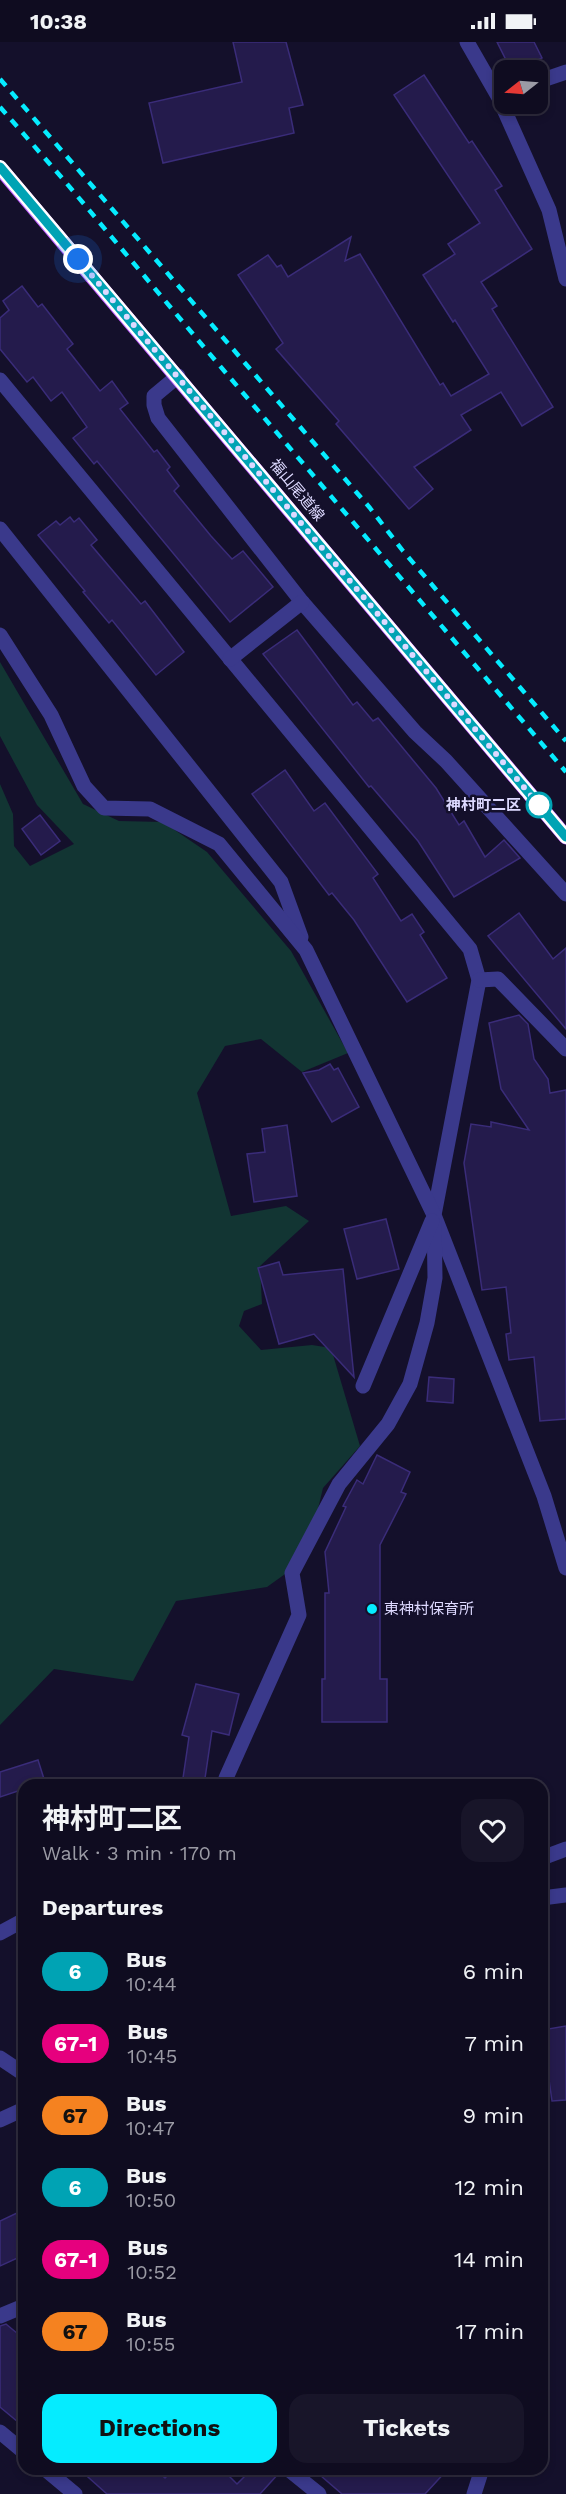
<!DOCTYPE html>
<meta charset="utf-8">
<style>
body{margin:0;font-family:"Work Sans","Noto Sans JP",sans-serif;background:#181529;color:#f1f3f6;height:100vh;display:flex;flex-direction:column;font-size:22px;white-space:nowrap}
*{box-sizing:border-box;margin:0}
p{font-size:20px;color:#9b9ba5}
.icon{flex:none;width:33px;height:33px;fill:none;stroke:currentColor;stroke-width:2;stroke-linecap:round;stroke-linejoin:round}
.map{position:relative;flex:1;overflow:hidden}
.panel{position:absolute;left:18px;top:1737px;width:530px;height:696px;display:flex;flex-direction:column;background:#0f0c20;border-radius:18px;box-shadow:0 3px 9px #0003,0 0 0 2px #2f2c3e}
.panel>*{flex:none}
.badge{padding:0 12px;border-radius:20px;font-size:21px;line-height:39px}
.needle{width:39px;rotate:253deg}
.buttons{position:absolute;left:494px;top:18px;display:grid;gap:12px}
.buttons a{display:grid;place-items:center;width:54px;height:54px;border-radius:12px;background:#0f0c20;box-shadow:0 3px 9px #0003,0 0 0 2px #2f2c3e;font-size:30px}
.you{position:absolute;width:30px;height:30px;margin:-15px;border:4px solid #fff;border-radius:50%;background:#1a73e8;box-shadow:0 0 0 9px #1a73e833}
.map>.badge{position:absolute;translate:-50% -50%;box-shadow:0 0 0 3px #fff}
h2{padding:0 24px;font-size:22px;line-height:54px}
.round{display:grid;place-items:center;flex:none;width:63px;height:63px;border-radius:18px;background:#181529}
.headline{display:flex;align-items:center;justify-content:space-between;height:102px;padding:0 24px}
h1{font-size:28px;font-weight:700;line-height:45px}
.button{display:flex;gap:12px;margin-top:auto;padding:12px 24px}
.button a{flex:1;height:69px;border-radius:18px;background:#05ecff;color:#111;font-size:24px;font-weight:700;line-height:69px;text-align:center}
.button a+a{background:#181529;color:#f1f3f6}
ul{padding:0;list-style:none}
li{display:flex;align-items:center;gap:18px;height:72px;padding:0 24px}
li div{flex:1}
li b{display:block;font-size:22px}
li em{font-style:normal}
li .badge{min-width:66px;font-weight:700;text-align:center}
.status{display:flex;justify-content:space-between;align-items:center;height:42px;padding:0 30px;background:#0f0c20;direction:ltr}
.status svg{height:16px;fill:currentColor}
.map>svg:first-child{display:block}
.green{fill:#123533}
.building{fill:#241b4c;stroke:#3a2c79;stroke-width:1.5}
.lines{fill:none;stroke-linecap:round;stroke-linejoin:round}
.street{stroke:#3a398b;stroke-width:15}
.primary{stroke:#c060ff;stroke-width:15}
.rail{stroke:#05ecff;stroke-width:4.5;stroke-dasharray:9 8;stroke-linecap:butt}
.line-casing{stroke:#fff;stroke-width:14}
.line{stroke:#00a3b4;stroke-width:9}
.walk{stroke:#ddd9ff;stroke-width:6;stroke-dasharray:0 10.8}
.stop-dot{fill:#fff;stroke:#00a3b4;stroke-width:3}
.poi-dot{fill:#05ecff;stroke:#14102b;stroke-width:2}
.labels{text-anchor:middle;dominant-baseline:central;stroke-width:5;stroke-linejoin:round;paint-order:stroke}
.street-label{font-size:15px;fill:#ddd9ff;stroke:#14102b}
.stop-label{font-size:15px;font-weight:bold;fill:#ddd9ff;stroke:#14102b;text-anchor:end}
.poi-label{font-size:15px;fill:#ddd9ff;stroke:#14102b;text-anchor:start}
</style>
<div class="status"><b>10:38</b><svg viewBox="0 0 49 12"><path d="M0 12V9h3v3zM5 12V6h3v6zM10 12V3h3v9zM15 12V0h3v12zM26 1h20v11H26zM47 4h2v5h-2z"/></svg></div>
<div class="map">
<svg width="566" height="2452" viewBox="0 0 566 2452">
<rect width="100%" height="100%" fill="#14102b"/>
<!-- green -->
<path class="green" d="M0,620L83,762L119,779L163,780L207,810L291,909L348,1011L302,1030L261,997L225,1004L197,1051L231,1174L286,1164L309,1179L260,1224L262,1262L244,1269L239,1284L261,1308L312,1303L331,1306L360,1404L323,1446L306,1517L267,1545L176,1559L133,1639L54,1627L0,1683V742L13,772L14,804L30,824L74,802L37,763L0,694Z"/>
<!-- building -->
<g class="building">
<path d="M233,0H286L303,63L289,66L294,91L163,121L149,61L242,40Z"/>
<path d="M497,0H534L542,16L516,28H511Z"/>
<path d="M424,33L469,101L472,99L502,144L495,148L532,207L481,240L497,264L492,267L553,365L522,384L501,350L461,373L471,388L414,425L433,447L409,467L336,382L339,379L276,307L283,301L238,233L268,213L277,225L281,223L288,235L351,195L345,219L360,212L440,343L443,341L451,354L489,332L455,278L453,280L423,233L455,212L448,202L480,181L394,53Z"/>
<path d="M22,244L38,265L42,262L73,302L67,307L100,349L112,339L128,361L120,367L154,410L157,408L170,425L167,428L179,444L174,449L211,494L232,517L243,509L273,545L230,580L97,419L94,422L73,396L87,385L62,350L51,359L33,335L27,340L0,307V276L9,268L3,259Z"/>
<path d="M70,475L74,480L79,476L97,498L91,503L141,562L145,559L184,610L156,633L112,578L109,581L83,550L85,549L38,493L56,479L60,483Z"/>
<path d="M297,588L353,663L357,660L373,679L378,676L436,746L459,783L464,779L485,815L504,798L520,816L454,855L418,799L371,744L369,745L263,612Z"/>
<path d="M285,728L314,769L325,761L378,832L373,836L401,879L412,872L424,890L420,893L447,936L407,960L354,878L332,851L329,853L252,752Z"/>
<path d="M40,773L60,799L41,813L22,787Z"/>
<path d="M519,871L553,917L566,906V987L488,894Z"/>
<path d="M519,973L528,982L534,1017L548,1037L550,1051L566,1048V1377L540,1379L534,1315L509,1318L506,1292L511,1291L506,1245L482,1248L464,1121L471,1082L491,1085V1080L529,1088L501,1047L489,981Z"/>
<path d="M330,1022L334,1028L338,1026L359,1065L332,1080L303,1031L319,1028Z"/>
<path d="M287,1083L297,1154L254,1160L247,1112L265,1110L262,1087Z"/>
<path d="M386,1177L399,1227L357,1237L344,1187Z"/>
<path d="M279,1220L283,1233L343,1227L354,1335L314,1292L279,1302L258,1226Z"/>
<path d="M429,1335L454,1337L453,1361L427,1359Z"/>
<path d="M377,1413L410,1430L401,1450L406,1452L380,1503V1637H387V1680H322V1637H325V1551H329L325,1510L346,1465L343,1464L357,1438L363,1442Z"/>
<path d="M196,1642L239,1652L229,1693L212,1689L204,1743H182L189,1695L182,1693Z"/>
<path d="M38,1718L45,1740L24,1743V1747L0,1755V1730Z"/>
<path d="M566,1984V2058L552,2059L542,1988Z"/>
<path d="M19,2170L24,2183V2213L0,2224V2179Z"/>
<path d="M6,2282L24,2297V2385L0,2365V2284Z"/>
<path d="M79,2427H155L165,2436L174,2427H222L237,2442L252,2427H278L279,2431L260,2452H107Z"/>
<path d="M313,2427H448L425,2452H342Z"/>
</g>
<g class="lines">
<!-- street -->
<g class="street">
<path d="M467,0L498,54L549,168L566,237"/>
<path d="M537,40L566,30"/>
<path d="M178,334L154,354V363L158,376L302,560L415,690L446,719L566,852"/>
<path d="M0,338L470,907L479,938L434,1173L544,1454L566,1526"/>
<path d="M0,487L281,840L301,895"/>
<path d="M0,593L51,673L84,744L104,766L150,767L219,802L306,908L434,1173L435,1236L427,1281L410,1342L388,1382L339,1442L292,1531L299,1573L226,1736V1743"/>
<path d="M230,617L302,560"/>
<path d="M479,938L498,937L566,1007"/>
<path d="M363,1344L432,1179"/>
<path d="M542,1816L566,1807"/>
<path d="M542,1856L566,1853"/>
<path d="M0,1891L24,1878"/>
<path d="M0,2016L24,2032"/>
<path d="M0,2078L24,2067"/>
<path d="M0,2274L24,2264"/>
<path d="M0,2390L24,2410"/>
<path d="M45,2427L75,2452"/>
<path d="M288,2427L319,2452"/>
<path d="M474,2452L482,2427"/>
</g>
<!-- primary -->
<path class="primary" d="M0,126L566,795"/>
<!-- rail -->
<g class="rail">
<path d="M0,37L370,466L403,509L566,699"/>
<path d="M0,65L63,137L203,304L566,730"/>
</g>
</g>
<g class="lines">
<!-- line casing -->
<g class="line-casing">
<path id="line" d="M0,125L566,795"/>
</g>
<!-- line -->
<use href="#line" class="line"/>
<!-- walk -->
<path class="walk" d="M78,217L539,763"/>
</g>
<!-- markers -->
<circle class="stop-dot" cx="539" cy="763" r="12"/>
<circle class="poi-dot" cx="372" cy="1567" r="6"/>
<g class="labels">
<!-- street labels -->
<g class="street-label">
<text transform="translate(297 448) rotate(50)">福山尾道線</text>
</g>
<!-- stop labels -->
<g class="stop-label">
<text x="521" y="763">神村町二区</text>
</g>
<!-- poi labels -->
<g class="poi-label">
<text x="384" y="1567">東神村保育所</text>
</g>
</g>
</svg>
<div class="buttons">
<a><svg class="needle" viewBox="-14 -14 28 28"><path d="M0-13l5 13h-10z" fill="#e53935"/><path d="M0 13l5-13h-10z" fill="#9b9ba5"/></svg></a>
</div>
<div class="you" style="left:78px;top:217px"></div>
<section class="panel">
<div class="headline"><div><h1>神村町二区</h1><p>Walk · 3 min · 170 m</p></div><a class="round"><svg class="icon" aria-label="heart" viewBox="0 0 24 24"><path d="M12 20l-8-8c-3-5 5-10 8-4 3-6 11-1 8 4z"/></svg></a></div>
<h2>Departures</h2>
<ul>
<li><span class="badge" style="background:#00a3b4;color:#fff">6</span><div><b>Bus</b><p>10:44</p></div><em>6 min</em></li>
<li><span class="badge" style="background:#e6007e;color:#fff">67-1</span><div><b>Bus</b><p>10:45</p></div><em>7 min</em></li>
<li><span class="badge" style="background:#f58220;color:#111">67</span><div><b>Bus</b><p>10:47</p></div><em>9 min</em></li>
<li><span class="badge" style="background:#00a3b4;color:#fff">6</span><div><b>Bus</b><p>10:50</p></div><em>12 min</em></li>
<li><span class="badge" style="background:#e6007e;color:#fff">67-1</span><div><b>Bus</b><p>10:52</p></div><em>14 min</em></li>
<li><span class="badge" style="background:#f58220;color:#111">67</span><div><b>Bus</b><p>10:55</p></div><em>17 min</em></li>
</ul>
<div class="button"><a>Directions</a><a>Tickets</a></div>
</section>
</div>
